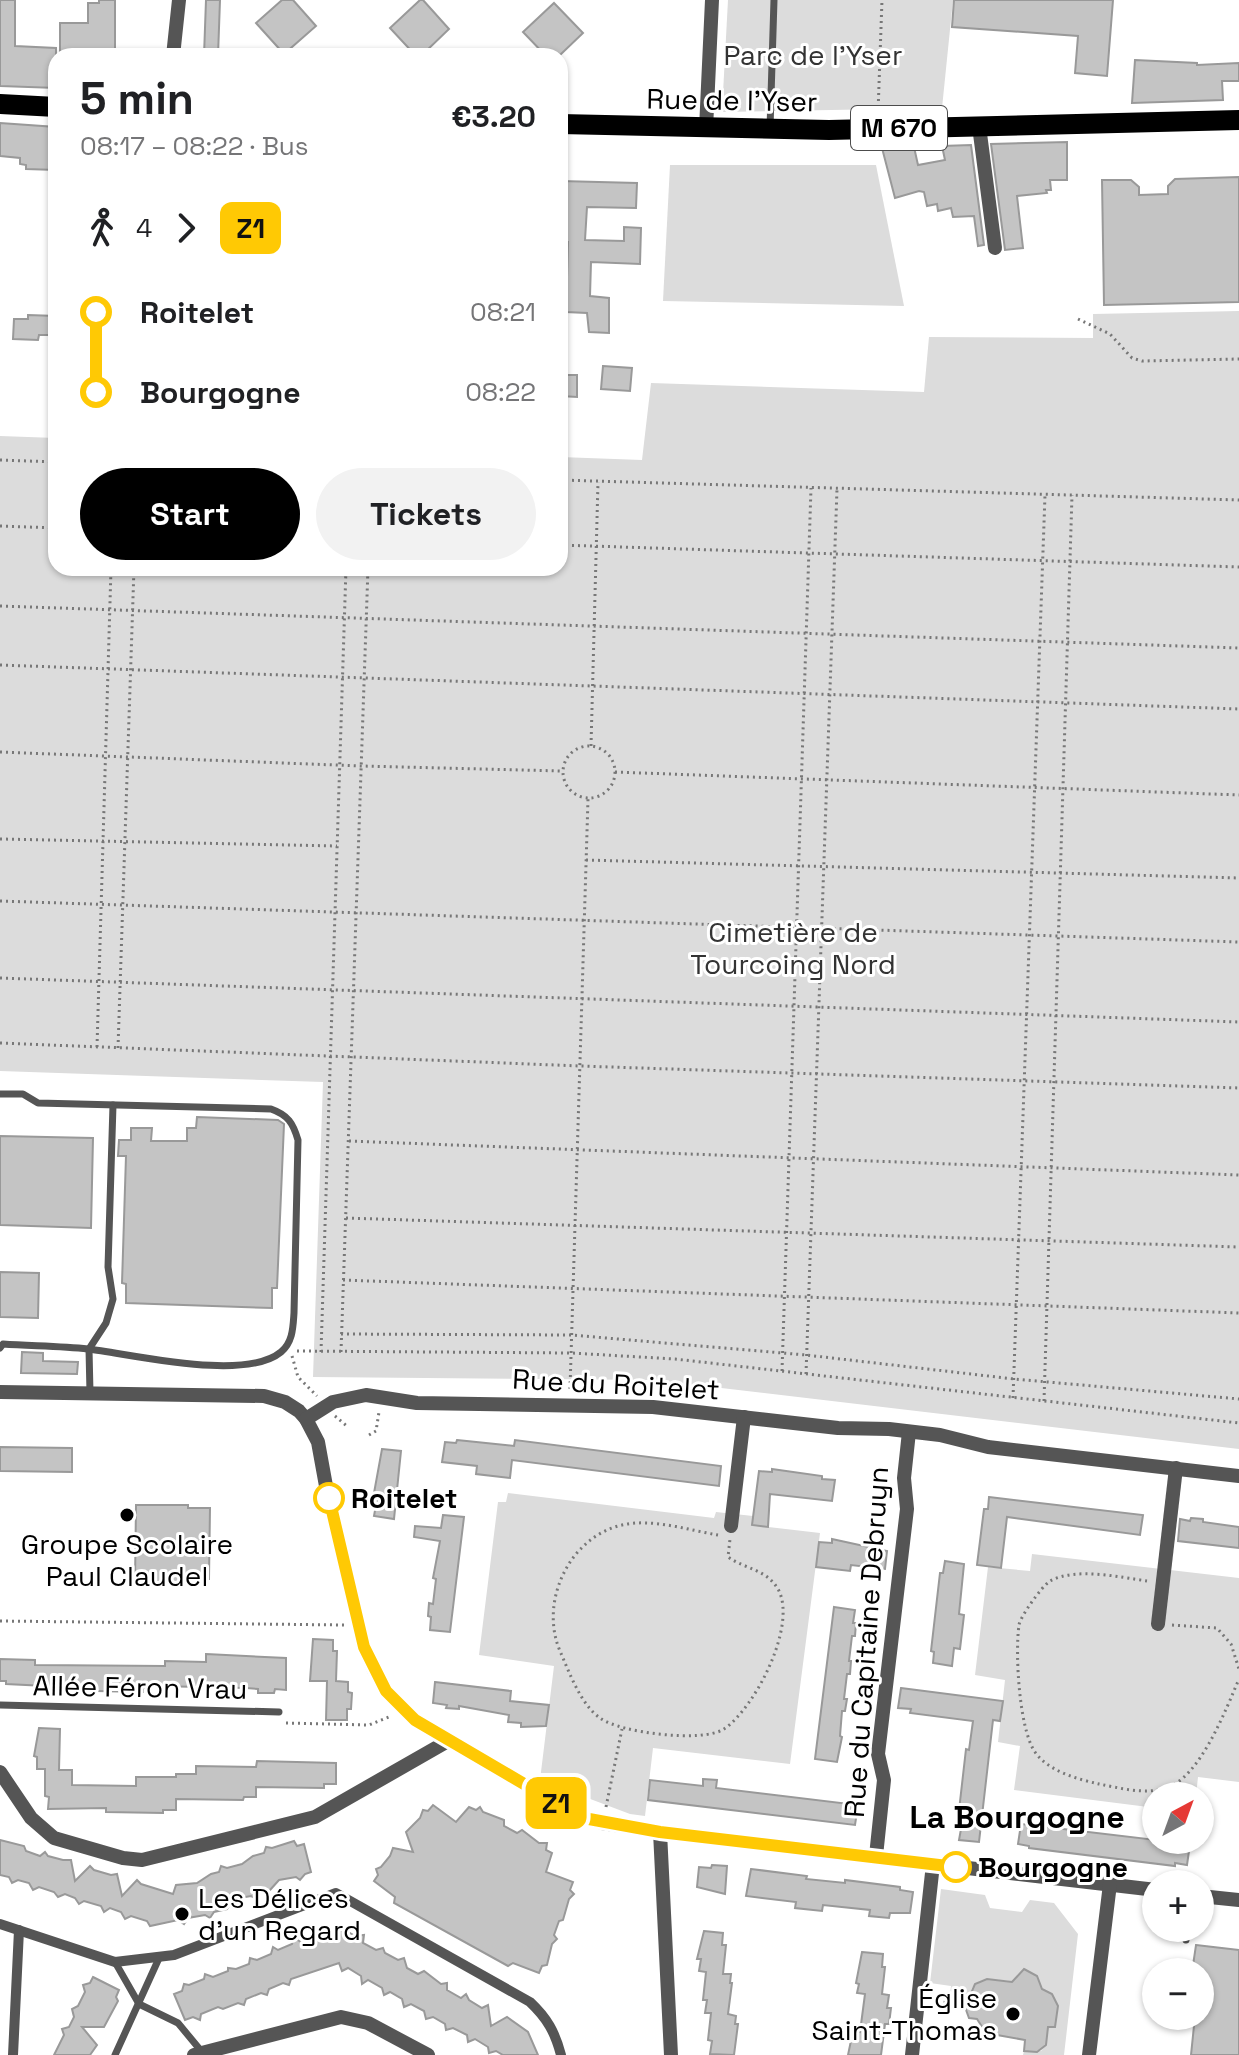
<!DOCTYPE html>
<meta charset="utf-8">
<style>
body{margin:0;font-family:"Space Grotesk",sans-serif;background:#f2f2f2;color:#202124;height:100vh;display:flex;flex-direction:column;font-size:30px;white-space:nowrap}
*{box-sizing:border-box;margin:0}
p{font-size:26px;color:#757577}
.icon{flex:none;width:44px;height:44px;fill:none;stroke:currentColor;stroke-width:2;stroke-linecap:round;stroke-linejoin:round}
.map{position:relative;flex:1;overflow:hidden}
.details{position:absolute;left:48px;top:48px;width:520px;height:528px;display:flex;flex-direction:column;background:#fff;border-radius:24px;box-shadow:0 2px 6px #0004}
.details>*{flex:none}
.badge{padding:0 16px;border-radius:12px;font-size:28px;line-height:52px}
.needle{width:52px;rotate:41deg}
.fabs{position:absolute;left:1142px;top:1782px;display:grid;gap:16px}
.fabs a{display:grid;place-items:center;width:72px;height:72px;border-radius:50%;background:#fff;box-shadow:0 2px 6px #0004;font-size:40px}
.map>.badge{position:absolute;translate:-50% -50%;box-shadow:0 0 0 4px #fff}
.legs{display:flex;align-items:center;gap:12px;height:88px;padding:0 32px;font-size:26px}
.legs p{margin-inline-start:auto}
.overview{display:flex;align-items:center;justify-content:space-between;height:136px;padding:0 32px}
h1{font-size:44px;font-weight:700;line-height:60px}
.cta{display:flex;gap:16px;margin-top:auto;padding:16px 32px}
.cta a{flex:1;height:92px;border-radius:48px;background:#000;color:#fff;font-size:32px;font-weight:700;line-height:92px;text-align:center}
.cta a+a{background:#f2f2f2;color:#202124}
ul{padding:0 32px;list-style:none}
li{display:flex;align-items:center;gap:28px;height:80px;font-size:30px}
li i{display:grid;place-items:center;width:12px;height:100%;margin:0 10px;background:currentColor}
li i::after{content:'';width:20px;height:20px;margin:-10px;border:6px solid;border-radius:50%;background:#fff}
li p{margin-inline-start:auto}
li:first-child i{background:linear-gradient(#0000 50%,currentColor 0)}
li:last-child i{background:linear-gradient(currentColor 50%,#0000 0)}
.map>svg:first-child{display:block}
.green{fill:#dcdcdc}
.building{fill:#c4c4c4;stroke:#999;stroke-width:2}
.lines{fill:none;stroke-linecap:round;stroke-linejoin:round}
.path{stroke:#777;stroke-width:3;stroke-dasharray:2 4;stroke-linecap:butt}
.service{stroke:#555;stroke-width:7}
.pedestrian{stroke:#555;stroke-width:10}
.minor{stroke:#555;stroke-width:14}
.primary{stroke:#000;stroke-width:20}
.line-1-casing{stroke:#fff;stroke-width:18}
.line-1{stroke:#ffc904;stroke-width:12}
.stop-1-dot{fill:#fff;stroke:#ffc904;stroke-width:4}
.poi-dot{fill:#000;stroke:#fff;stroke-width:3}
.labels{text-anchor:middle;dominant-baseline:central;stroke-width:6;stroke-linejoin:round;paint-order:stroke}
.shield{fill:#fff;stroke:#4c4c4c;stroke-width:2}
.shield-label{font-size:26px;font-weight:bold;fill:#000}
.park-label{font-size:28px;fill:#333;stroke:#fff}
.street-label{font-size:28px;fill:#000;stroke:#fff}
.stop-label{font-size:28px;font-weight:bold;fill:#000;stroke:#fff;text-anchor:start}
.poi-label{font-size:28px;fill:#000;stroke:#fff}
.quarter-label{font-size:32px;font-weight:bold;fill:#000;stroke:#fff}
</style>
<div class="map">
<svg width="1239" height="2055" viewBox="0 0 1239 2055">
<rect width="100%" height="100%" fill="#fff"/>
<!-- green -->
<g class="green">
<path d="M728,0H953L942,108L722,112Z"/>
<path d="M670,165H876L904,306L663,301Z"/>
<path d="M1239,311V1449L653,1380L313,1377L323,1082L0,1071V436L56,438V568H560V457L642,460L651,383L924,392L929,337L1093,338V314Z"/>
<path d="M508,1493L714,1518L716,1512L753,1516L752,1525L820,1533L790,1764L653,1748L645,1816L630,1814L540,1780L554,1666L479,1655L498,1502H506Z"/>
<path d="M1032,1554L1239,1578V1782L1198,1777L1196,1796H1156V1808L1014,1790L1020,1746L998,1742L1005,1680L975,1675L988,1567L1030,1571Z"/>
<path d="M941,1889L985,1895L990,1908L1022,1912L1030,1900L1054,1903L1078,1934L1064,2055H1023L1024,2051H1041L1046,2045L1048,2027H1055C1058,2007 1063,1997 1040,1991L1037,1976L1022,1971L1019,1975L1018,1982L991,1979L980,1981L972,1988L966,2006L949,2004L951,1986L930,1983Z"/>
</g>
<!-- building -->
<g class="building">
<path d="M0,0H15V46L56,48V88L0,86Z"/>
<path d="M99,0H115V56H60V23H88V3H99Z"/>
<path d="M206,0H220L218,56H204Z"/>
<path d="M282,0H293L316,26L284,54L256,23Z"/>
<path d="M420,0H423L449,29L421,56H416L390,28Z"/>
<path d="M954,0H1113L1107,76L1075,73L1078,36L952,27Z"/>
<path d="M554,3L583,33L559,56H546L523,32Z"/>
<path d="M1135,60L1197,63V65L1239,63V81H1222L1223,100L1132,103Z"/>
<path d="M0,123L56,127V170L26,169V165L20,164V158L0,156Z"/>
<path d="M1067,142V180H1050L1051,190H1046L1047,193L1017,196L1023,248L1005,250L991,144Z"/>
<path d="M971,145L984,245L978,246L974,216L953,217L951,208L938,211L937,204L927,206L924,192L919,191L895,198L882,148L914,147L918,165L945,160L942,146Z"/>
<path d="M1239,177V302L1104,305L1102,180H1131L1139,187V195L1168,194V186L1175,179Z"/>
<path d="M560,181L637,183L636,208L587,207L585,240L624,241V227L641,228L640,264L591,262L590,296L609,298V333L589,332L587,313L566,312L568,242H563L565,218H561L565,194H560Z"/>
<path d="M28,315L56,316V335H39L38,340L13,339L14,319H28Z"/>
<path d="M603,366L632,368L630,391L601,389Z"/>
<path d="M563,375H577V397L560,396V378Z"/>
<path d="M197,1117L278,1120L284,1124L277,1288H272V1308L126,1303V1284L122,1283L126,1156H118L119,1140H131V1128H152L151,1141H187V1128H196Z"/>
<path d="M0,1136L93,1138L91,1228L0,1225Z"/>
<path d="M0,1272L39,1273L38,1318L0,1317Z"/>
<path d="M22,1352L43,1353V1361L78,1362L77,1374L21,1373Z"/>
<path d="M457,1440L514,1446L515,1440L721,1466L719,1486L512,1460L510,1478L476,1474L477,1466L442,1462L445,1442L456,1443Z"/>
<path d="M0,1447L72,1448V1472L0,1471Z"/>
<path d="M382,1449L401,1451L394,1519L374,1516L376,1505L372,1504Z"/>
<path d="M772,1469L822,1476V1479L835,1480L832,1501L770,1494L768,1527L752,1525L759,1471L772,1472Z"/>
<path d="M989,1497L1143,1515L1140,1535L1007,1517L1001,1568L977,1565L984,1509H988Z"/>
<path d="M136,1505H188V1508H210L209,1579H187V1582H135Z"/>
<path d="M443,1515L464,1517L450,1632L430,1630L431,1617L428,1616L429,1603L433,1604L436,1579L433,1578L440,1541L414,1537L415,1526L441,1528Z"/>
<path d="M1191,1518L1203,1519V1522L1239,1527V1548L1178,1541L1180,1519L1190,1521Z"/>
<path d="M832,1539L887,1551L885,1569L851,1565L850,1571L816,1567L819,1542L832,1543Z"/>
<path d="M945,1561L964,1564L959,1614L964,1615L960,1649L954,1648L952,1666L933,1663L934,1652L931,1651L940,1573H943Z"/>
<path d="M834,1607L855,1610L853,1623H856L855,1636H852L849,1661H851L850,1674H847L844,1699H847L845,1711H842L840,1736L842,1737L837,1762L815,1759Z"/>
<path d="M313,1639L333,1640V1651H337L336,1681L348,1682V1692L352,1693L351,1709H347V1720H326L327,1681H310Z"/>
<path d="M206,1654L286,1658V1690L275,1689L274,1693H258V1689L246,1688L155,1686L143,1688V1692L47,1690L46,1686L6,1684V1681H0V1659L35,1660V1665L165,1666V1661L206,1662Z"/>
<path d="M435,1682L511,1691L510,1701L549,1705L546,1726L521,1727V1723L508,1722L509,1715L459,1706V1709L446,1708L447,1705L433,1703Z"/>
<path d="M901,1688L1003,1701L1000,1721L993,1720L979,1842L959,1840L961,1829L957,1828L966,1749L969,1750L973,1721L910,1713L911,1709L898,1708Z"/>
<path d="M39,1728L60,1729L59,1770H72V1785L136,1786V1777H176V1774H196V1766L256,1767L257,1761L336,1763V1784H324V1788L256,1787V1797H244L243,1800L176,1799V1810H163V1813L106,1812V1808L48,1809L49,1797L45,1796V1769H37V1757L34,1756Z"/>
<path d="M703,1779L717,1780L716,1788L858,1805L855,1825L648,1800L650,1780L703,1786Z"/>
<path d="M433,1805L456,1822L469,1807L476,1810L480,1807L483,1812L504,1820V1826L517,1833L522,1830L539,1843H547L546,1850L552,1853L546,1872L573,1882L570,1890L574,1894L569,1899L563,1920L559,1921L554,1935L557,1939L552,1944L547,1965L542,1966L539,1973L513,1963L508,1966L394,1903L395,1897L374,1881L378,1875L376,1869L381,1867L390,1856L393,1848L413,1852L406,1832L420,1818L423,1810L428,1811Z"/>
<path d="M1021,1824L1190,1844L1187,1865L1175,1863V1866L1029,1848V1846L1018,1844Z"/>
<path d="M0,1840L24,1846L26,1851L40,1856L45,1852L48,1856L63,1860H71L75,1881L90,1866L94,1870L111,1875L117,1874L122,1896L137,1880L141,1884L173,1894L176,1885L197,1883L211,1874L219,1872L221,1866L227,1868L242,1864L253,1856L264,1853L266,1847L272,1848L294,1841L297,1846L304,1844L311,1872L305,1874L300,1880L296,1877L279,1880L270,1890L260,1893L255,1898L251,1896L234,1899L227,1909L214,1912L210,1918L205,1915L188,1918L184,1924L178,1920L150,1926L147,1921L131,1916L125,1919L121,1912L110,1908L104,1912L101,1906L84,1901L79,1904L75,1898L65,1894L58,1897L54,1892L39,1887L33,1890L29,1883L18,1880L12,1883L9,1877L0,1875Z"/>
<path d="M712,1865L727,1866L725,1894L697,1887L699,1867L711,1868Z"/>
<path d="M751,1869L807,1876L806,1879L845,1883V1880L900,1887V1890L913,1892L910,1913H890L889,1918L869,1916L870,1910L823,1905L822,1911L795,1908L796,1902L746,1896Z"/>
<path d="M335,1925L355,1936L364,1935L363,1943L376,1950L383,1948L385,1953L398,1960L404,1958L407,1968L418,1974L424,1971L441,1984L447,1983V1990L461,1998L466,1994L469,2000L482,2008L488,2005L491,2026L507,2017L528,2032L538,2055H503L496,2051L489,2053L488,2047L475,2039L468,2042L467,2035L453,2028L446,2030L445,2024L433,2017L426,2019L424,2011L411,2004L404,2007L402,1999L390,1992L384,1995L382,1988L368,1980L362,1984L361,1976L348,1968L342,1971L339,1963L291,1979L289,1985L283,1983L269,1989L267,1995L261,1993L246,1999L244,2005L238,2003L223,2009L218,2007L201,2014L200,2020L193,2017L185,2020L174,1994L182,1991L184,1984L189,1985L204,1979L205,1974L213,1977L228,1971V1968L236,1969L249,1964L250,1958L257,1960L271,1954L273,1947L278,1950L292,1944L294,1938L301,1942L322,1934L332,1937Z"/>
<path d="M704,1931L723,1933L722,1945H726L723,1974H731L730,1983H732L728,2014L736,2016L735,2024H738L734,2055L710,2054L712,2041L708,2040L711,2013H705L707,2000H703L706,1972L699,1971L701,1959H697Z"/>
<path d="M1196,1945L1239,1950V2055H1191L1195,2016H1200V1972H1192Z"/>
<path d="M862,1952L883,1954L882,1967H885L882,1994L889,1995L887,2008H891L889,2024H885L881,2055H848L853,2031L860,2032L865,1994L857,1993L859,1984L856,1983Z"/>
<path d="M1024,1969L1037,1976L1042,1989L1052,1994L1058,2006L1055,2027H1048L1046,2045L1037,2052L1024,2051L1025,2040L986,2033L977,2019L969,2018L965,2007L975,1984L987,1979L1012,1982Z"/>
<path d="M93,1977L119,1990L116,1997L118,2001L104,2027H82L97,2045L90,2055H54L64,2035L62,2029L69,2027L74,2017L72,2009L78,2006L85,1992L83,1985L90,1983Z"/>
</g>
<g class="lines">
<!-- path -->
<g class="path">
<path d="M878,113L882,0"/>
<path d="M1078,319L1110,334L1132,358L1142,361L1239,359"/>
<path d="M0,460L56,462"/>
<path d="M560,480L1239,500"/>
<path d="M0,526L56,528"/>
<path d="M560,545L1239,567"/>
<path d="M0,606L1239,648"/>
<path d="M0,665L1239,709"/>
<circle cx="589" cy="772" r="26"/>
<path d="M591,746L598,482"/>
<path d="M0,752L361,766L562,771"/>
<path d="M615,772L1239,795"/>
<path d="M0,839L337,846"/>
<path d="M586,860L1239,878"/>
<path d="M0,901L1239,942"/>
<path d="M0,978L1239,1022"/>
<path d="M0,1043L580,1066L1239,1088"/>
<path d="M97,1047L111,568"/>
<path d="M118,1048L134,568"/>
<path d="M349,1141L1239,1175"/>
<path d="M346,1218L1239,1247"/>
<path d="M343,1280L1239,1313"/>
<path d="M341,1334L571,1335L806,1355L1014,1379L1239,1399"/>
<path d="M297,1351L571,1353L675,1359L1239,1423"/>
<path d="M321,1352L346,568"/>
<path d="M341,1352L368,568"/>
<path d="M292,1356L298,1377L317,1396"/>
<path d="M782,1371L811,488"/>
<path d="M806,1374L837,489"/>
<path d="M570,1389L588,799"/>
<path d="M1013,1398L1045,495"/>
<path d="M1044,1401L1072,495"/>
<path d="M335,1416L348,1427"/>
<path d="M369,1435L376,1431L379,1412"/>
<path d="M718,1535C688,1530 652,1518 622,1525C569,1537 539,1602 560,1651C569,1672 581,1705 600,1718C620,1733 703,1743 724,1729C755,1708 798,1625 778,1589C766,1569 745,1569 728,1557L730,1539"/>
<path d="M1147,1581C1119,1577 1076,1567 1050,1581C1042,1586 1020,1617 1019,1625C1015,1653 1019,1729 1035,1752C1048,1771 1077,1779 1099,1784C1120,1788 1145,1795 1166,1788C1200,1778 1226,1709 1239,1679"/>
<path d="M0,1621L344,1625"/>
<path d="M1172,1625L1217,1628L1231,1644L1239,1669"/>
<path d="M286,1723L369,1725L389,1717"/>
<path d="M606,1807L622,1729"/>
<path d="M945,2003L946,1993"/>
</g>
<!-- service -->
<g class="service">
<path d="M770,128L774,0"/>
<path d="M0,1094H23L38,1103L271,1109C288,1115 293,1123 298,1140L294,1313C293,1327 293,1342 281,1352C245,1382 132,1354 88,1349C60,1346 31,1346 3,1344L0,1348"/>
<path d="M90,1393L89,1349L106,1323L113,1299L108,1267L113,1105"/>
<path d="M0,1705L279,1712"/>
<path d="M1186,1940L1187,1928"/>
<path d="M115,1962L139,2004L178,2023L202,2052"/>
<path d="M115,2055L160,1956"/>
</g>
<!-- pedestrian -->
<g class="pedestrian">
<path d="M0,1924L115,1962L174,1955L336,1893L530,2002C547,2018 555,2032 561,2055"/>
<path d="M13,2055L19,1930"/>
</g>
<!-- minor -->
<g class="minor">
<path d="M173,56L179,0"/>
<path d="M979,126L995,248"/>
<path d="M706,129L712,0"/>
<path d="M0,1392L264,1396L285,1402L299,1411L306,1419L318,1442L328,1497L364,1647C376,1682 396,1707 426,1728L579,1814L602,1823L660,1832L1156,1890"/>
<path d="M306,1419L333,1402L366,1395L417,1403L653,1407L838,1428L889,1429L940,1435L988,1447L1239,1476"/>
<path d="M731,1526L744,1417"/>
<path d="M1158,1624L1176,1468"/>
<path d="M0,1772L31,1818L54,1838L123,1858L142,1860L315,1817L448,1741"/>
<path d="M660,1832L671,2055"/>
<path d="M876,1856L884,1780L878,1754L907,1509L904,1478L909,1432"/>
<path d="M1200,1896L1239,1900"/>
<path d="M194,2055L341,2017L368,2023L428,2055"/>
<path d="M912,2055L933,1864"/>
<path d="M1089,2055L1110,1884"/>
</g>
<!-- primary -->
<g class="primary">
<path d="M0,104L56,107"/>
<path d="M560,124L829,130L1239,120"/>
</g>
</g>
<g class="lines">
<!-- line-1 casing -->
<g class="line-1-casing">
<path id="line-1" d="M329,1498L364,1647L386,1691L415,1720L548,1798L589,1819L660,1832L956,1867"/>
</g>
<!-- line-1 -->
<use href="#line-1" class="line-1"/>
</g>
<!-- markers -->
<g class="stop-1-dot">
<circle cx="329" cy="1498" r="14"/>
<circle cx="956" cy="1867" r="14"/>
</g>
<g class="poi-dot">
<circle cx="127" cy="1515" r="8"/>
<circle cx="182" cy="1914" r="8"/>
<circle cx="1013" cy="2014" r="8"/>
</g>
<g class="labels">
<!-- shield labels -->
<rect class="shield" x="851" y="106" width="96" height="44" rx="6"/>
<g class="shield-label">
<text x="899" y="128">M 670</text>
</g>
<!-- park labels -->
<g class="park-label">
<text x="813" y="55">Parc de l'Yser</text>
<text x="793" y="932">Cimetière de<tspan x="793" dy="32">Tourcoing Nord</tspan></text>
</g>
<!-- street labels -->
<g class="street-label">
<text transform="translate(732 100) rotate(1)">Rue de l'Yser</text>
<text transform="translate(616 1384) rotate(3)">Rue du Roitelet</text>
<text transform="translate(866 1642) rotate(-86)">Rue du Capitaine Debruyn</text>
<text transform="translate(140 1687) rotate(1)">Allée Féron Vrau</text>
</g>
<!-- stop labels -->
<g class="stop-label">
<text x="351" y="1498">Roitelet</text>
<text x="978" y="1867">Bourgogne</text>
</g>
<!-- poi labels -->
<g class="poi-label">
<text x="127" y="1544">Groupe Scolaire<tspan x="127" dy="32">Paul Claudel</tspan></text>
<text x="198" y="1898" text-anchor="start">Les Délices<tspan x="198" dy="32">d’un Regard</tspan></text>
<text x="997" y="1998" text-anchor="end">Église<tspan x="997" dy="32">Saint-Thomas</tspan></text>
</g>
<!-- quarter labels -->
<g class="quarter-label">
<text x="1017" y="1817">La Bourgogne</text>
</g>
</g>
</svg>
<div class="fabs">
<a><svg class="needle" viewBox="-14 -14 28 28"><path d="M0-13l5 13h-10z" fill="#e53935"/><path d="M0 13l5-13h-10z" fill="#757577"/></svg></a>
<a>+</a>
<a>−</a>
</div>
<b class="badge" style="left:556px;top:1803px;background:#ffc904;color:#111">Z1</b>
<section class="details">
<div class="overview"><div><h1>5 min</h1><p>08:17 – 08:22 · Bus</p></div><b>€3.20</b></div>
<div class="legs"><svg class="icon" aria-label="walk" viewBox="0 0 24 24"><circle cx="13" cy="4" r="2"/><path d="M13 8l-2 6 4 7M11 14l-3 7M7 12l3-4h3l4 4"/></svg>4<svg class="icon" aria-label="forward" viewBox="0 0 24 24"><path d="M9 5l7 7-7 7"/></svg><b class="badge" style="background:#ffc904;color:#111">Z1</b></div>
<ul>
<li><i style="color:#ffc904"></i><b>Roitelet</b><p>08:21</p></li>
<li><i style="color:#ffc904"></i><b>Bourgogne</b><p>08:22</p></li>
</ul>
<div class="cta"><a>Start</a><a>Tickets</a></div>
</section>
</div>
